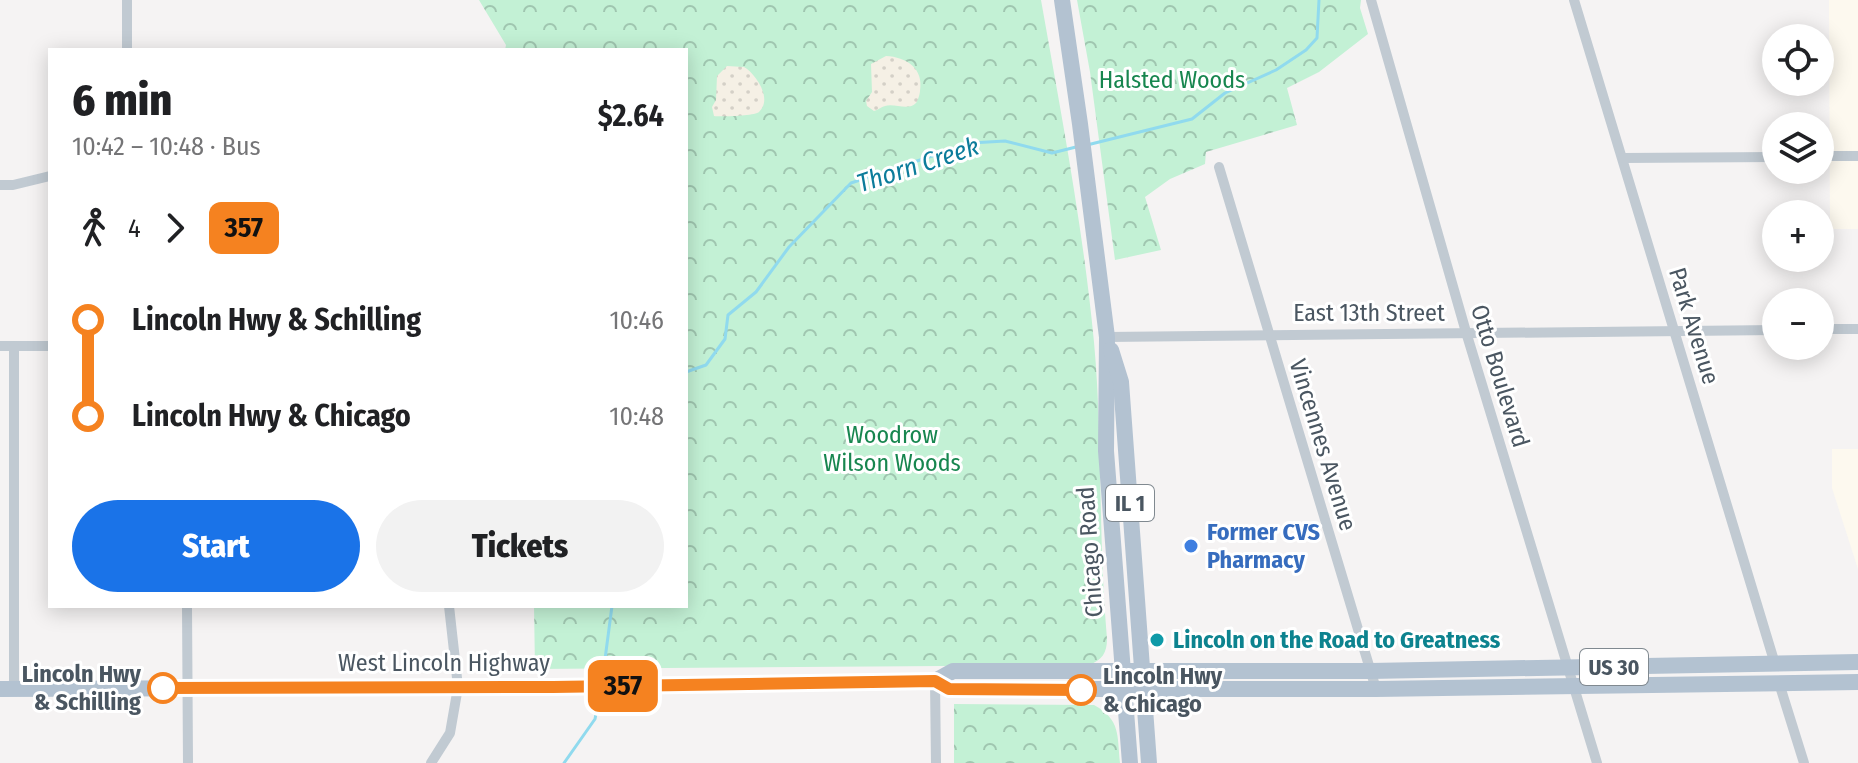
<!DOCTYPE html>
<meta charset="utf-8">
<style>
body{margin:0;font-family:"Fira Sans Condensed",sans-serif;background:#f2f2f2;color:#202124;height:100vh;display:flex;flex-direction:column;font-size:30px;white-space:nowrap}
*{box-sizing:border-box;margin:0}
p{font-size:26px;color:#757577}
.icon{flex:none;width:44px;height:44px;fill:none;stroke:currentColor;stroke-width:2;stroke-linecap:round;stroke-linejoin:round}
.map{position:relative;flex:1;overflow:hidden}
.side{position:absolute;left:48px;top:48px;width:640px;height:560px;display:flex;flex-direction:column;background:#fff;border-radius:0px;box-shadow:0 4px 20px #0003}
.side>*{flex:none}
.badge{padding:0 16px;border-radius:12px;font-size:28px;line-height:52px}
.controls{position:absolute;left:1762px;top:24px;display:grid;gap:16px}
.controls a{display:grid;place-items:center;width:72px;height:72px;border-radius:50%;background:#fff;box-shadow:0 4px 20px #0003;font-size:40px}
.map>.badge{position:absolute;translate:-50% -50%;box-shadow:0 0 0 4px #fff}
.legs{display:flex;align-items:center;gap:12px;height:88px;padding:0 24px;font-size:26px}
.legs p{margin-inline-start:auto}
.head{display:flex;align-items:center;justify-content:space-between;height:136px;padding:0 24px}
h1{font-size:44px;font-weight:800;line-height:60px}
.button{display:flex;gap:16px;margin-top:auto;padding:16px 24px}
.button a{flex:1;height:92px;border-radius:48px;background:#1a73e8;color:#fff;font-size:32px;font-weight:800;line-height:92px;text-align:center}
.button a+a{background:#f2f2f2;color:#202124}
ul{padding:0 24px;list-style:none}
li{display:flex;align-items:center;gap:28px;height:96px;font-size:30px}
li i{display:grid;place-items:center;width:12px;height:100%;margin:0 10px;background:currentColor}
li i::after{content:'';width:20px;height:20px;margin:-10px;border:6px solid;border-radius:50%;background:#fff}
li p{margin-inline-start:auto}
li:first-child i{background:linear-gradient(#0000 50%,currentColor 0)}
li:last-child i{background:linear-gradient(currentColor 50%,#0000 0)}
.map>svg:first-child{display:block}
.commercial{fill:#fdf9ef}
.forest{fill:url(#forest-crowns)}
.sand{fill:url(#sand-dots)}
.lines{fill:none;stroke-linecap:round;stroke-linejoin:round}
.stream{stroke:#90daee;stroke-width:3}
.street{stroke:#c1cad2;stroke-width:10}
.primary{stroke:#b3c2d1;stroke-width:16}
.line-1-casing{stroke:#fff;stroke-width:18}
.line-1{stroke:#f58220;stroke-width:12}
.shop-dot{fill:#3f7fe0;stroke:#fff;stroke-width:3}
.culture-dot{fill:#0f9aa8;stroke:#fff;stroke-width:3}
.stop-1-dot{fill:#fff;stroke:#f58220;stroke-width:4}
.labels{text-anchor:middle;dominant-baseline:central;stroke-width:6;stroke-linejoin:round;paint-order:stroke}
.shield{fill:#fff;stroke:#808990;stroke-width:2}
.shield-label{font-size:22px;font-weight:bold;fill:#4a5661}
.park-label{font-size:24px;fill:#17864f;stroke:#fff}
.street-label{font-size:24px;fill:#4a5661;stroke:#fff}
.shop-label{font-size:24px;font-weight:bold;fill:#366cbe;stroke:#fff;text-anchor:start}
.culture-label{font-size:24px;font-weight:bold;fill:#0d838f;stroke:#fff;text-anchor:start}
.stop-label{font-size:24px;font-weight:bold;fill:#4a5661;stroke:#fff;text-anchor:end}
.water-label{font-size:26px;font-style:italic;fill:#0c7c9b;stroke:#fff}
</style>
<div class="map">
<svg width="1858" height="763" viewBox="0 0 1858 763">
<defs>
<pattern id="forest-crowns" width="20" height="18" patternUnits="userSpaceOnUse" patternTransform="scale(2)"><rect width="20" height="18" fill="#c3f1d5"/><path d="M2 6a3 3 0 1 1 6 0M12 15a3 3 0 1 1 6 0" fill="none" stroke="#a0c6b0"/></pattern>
<pattern id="sand-dots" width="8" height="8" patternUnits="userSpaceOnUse" patternTransform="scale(2)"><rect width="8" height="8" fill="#f5f0e5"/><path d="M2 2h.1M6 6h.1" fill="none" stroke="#d4d0c7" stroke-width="1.8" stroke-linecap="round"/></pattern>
</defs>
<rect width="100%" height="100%" fill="#f5f3f3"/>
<!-- commercial -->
<g class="commercial">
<path d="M1829,0H1858V229H1830Z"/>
<path d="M1832,449H1858V569L1832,488Z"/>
</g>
<!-- forest -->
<g class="forest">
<path d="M479,0H1041C1061,113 1083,227 1094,342C1103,441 1098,540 1107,639C1107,653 1102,660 1089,665L535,669L534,606H686V50H505L506,45Z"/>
<path d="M1077,0H1361L1360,8L1368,34L1319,72L1287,88L1297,125L1206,152L1205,164L1170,179L1145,197L1161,250L1115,260L1090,72Z"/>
<path d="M954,704L1094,705C1121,720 1117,735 1120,763H954Z"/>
</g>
<!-- sand -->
<g class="sand">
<path d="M886,56C906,57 924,68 920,91C920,93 918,101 916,103C909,111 894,103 885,106C881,107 878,110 874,111L867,106L866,101L872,92L871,64Z"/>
<path d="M727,66L744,67C756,74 773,99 759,112C755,116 720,117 714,116L712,107L716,100L717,76Z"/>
</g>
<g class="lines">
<!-- stream -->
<g class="stream">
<path d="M1087,145L1192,119L1225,93L1276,70L1306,50L1317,38L1319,0"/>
<path d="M686,372L706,365L725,339L728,315L756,292L789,247L851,183L971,143L1005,141L1052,153L1076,147"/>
<path d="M602,682L612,606"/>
<path d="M564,763L595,719L600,693"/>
</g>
<!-- street -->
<g class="street">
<path d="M127,0V50"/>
<path d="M1371,0L1466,332L1597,763"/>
<path d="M1574,0L1775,664"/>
<path d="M1820,156H1858"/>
<path d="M1623,158L1776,157"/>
<path d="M1219,167L1376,689"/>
<path d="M0,185H13L50,176"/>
<path d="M1820,329H1858"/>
<path d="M1107,337L1776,330"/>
<path d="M0,346H50"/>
<path d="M187,606L188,763"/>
<path d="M935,681L936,763"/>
<path d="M1779,683L1804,763"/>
<path d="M14,689V346"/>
<path d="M431,763L450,733L458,687L449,606"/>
</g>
<!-- primary -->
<g class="primary">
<path d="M1062,0L1080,124L1107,337L1106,451L1130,763"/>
<path d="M1111,350L1121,382L1149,763"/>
<path d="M935,681L949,689H1376L1858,682"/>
<path d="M0,689L553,687L935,681L953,671H1370L1858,662"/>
</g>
</g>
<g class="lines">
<!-- line-1 casing -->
<g class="line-1-casing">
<path id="line-1" d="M163,688L553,687L935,681L949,689L1081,690"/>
</g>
<!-- line-1 -->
<use href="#line-1" class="line-1"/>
</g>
<!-- markers -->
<circle class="shop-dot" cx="1191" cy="546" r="8"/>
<circle class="culture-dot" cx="1157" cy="640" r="8"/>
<g class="stop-1-dot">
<circle cx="163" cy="688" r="14"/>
<circle cx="1081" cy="690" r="14"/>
</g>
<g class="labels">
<!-- shield labels -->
<g class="shield">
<rect x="1106" y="485" width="48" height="36" rx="6"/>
<rect x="1580" y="649" width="68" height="36" rx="6"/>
</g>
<g class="shield-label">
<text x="1130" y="503">IL 1</text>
<text x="1614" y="667">US 30</text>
</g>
<!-- park labels -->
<g class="park-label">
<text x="1172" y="80">Halsted Woods</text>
<text x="892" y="435">Woodrow<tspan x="892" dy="28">Wilson Woods</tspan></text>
</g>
<!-- street labels -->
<g class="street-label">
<text x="1369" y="313">East 13th Street</text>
<text transform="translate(1694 326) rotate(73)">Park Avenue</text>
<text transform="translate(1500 376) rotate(73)">Otto Boulevard</text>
<text transform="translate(1323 445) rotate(73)">Vincennes Avenue</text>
<text transform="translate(1090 552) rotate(-94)">Chicago Road</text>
<text x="444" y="663">West Lincoln Highway</text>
</g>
<!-- shop labels -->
<g class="shop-label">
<text x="1207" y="532">Former CVS<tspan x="1207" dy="28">Pharmacy</tspan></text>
</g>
<!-- culture labels -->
<g class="culture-label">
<text x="1173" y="640">Lincoln on the Road to Greatness</text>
</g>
<!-- stop labels -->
<g class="stop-label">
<text x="141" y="674">Lincoln Hwy<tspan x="141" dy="28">&amp; Schilling</tspan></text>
<text x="1103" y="676" text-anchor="start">Lincoln Hwy<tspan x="1103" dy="28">&amp; Chicago</tspan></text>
</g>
<!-- water labels -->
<g class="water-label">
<text transform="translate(918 165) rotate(-18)">Thorn Creek</text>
</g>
</g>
</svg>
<div class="controls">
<a><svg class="icon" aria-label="locate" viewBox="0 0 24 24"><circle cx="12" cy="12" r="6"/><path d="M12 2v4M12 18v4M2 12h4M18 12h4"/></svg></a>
<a><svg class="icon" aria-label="layers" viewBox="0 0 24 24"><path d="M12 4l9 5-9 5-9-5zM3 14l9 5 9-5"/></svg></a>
<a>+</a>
<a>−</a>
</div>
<b class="badge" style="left:623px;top:686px;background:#f58220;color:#111">357</b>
<section class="side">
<div class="head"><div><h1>6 min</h1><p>10:42 – 10:48 · Bus</p></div><b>$2.64</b></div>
<div class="legs"><svg class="icon" aria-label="walk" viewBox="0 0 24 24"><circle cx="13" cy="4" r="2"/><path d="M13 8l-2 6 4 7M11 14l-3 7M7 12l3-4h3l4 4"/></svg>4<svg class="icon" aria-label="forward" viewBox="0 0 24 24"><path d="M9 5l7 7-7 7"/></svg><b class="badge" style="background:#f58220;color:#111">357</b></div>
<ul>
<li><i style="color:#f58220"></i><b>Lincoln Hwy &amp; Schilling</b><p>10:46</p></li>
<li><i style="color:#f58220"></i><b>Lincoln Hwy &amp; Chicago</b><p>10:48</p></li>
</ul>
<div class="button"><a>Start</a><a>Tickets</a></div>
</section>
</div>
